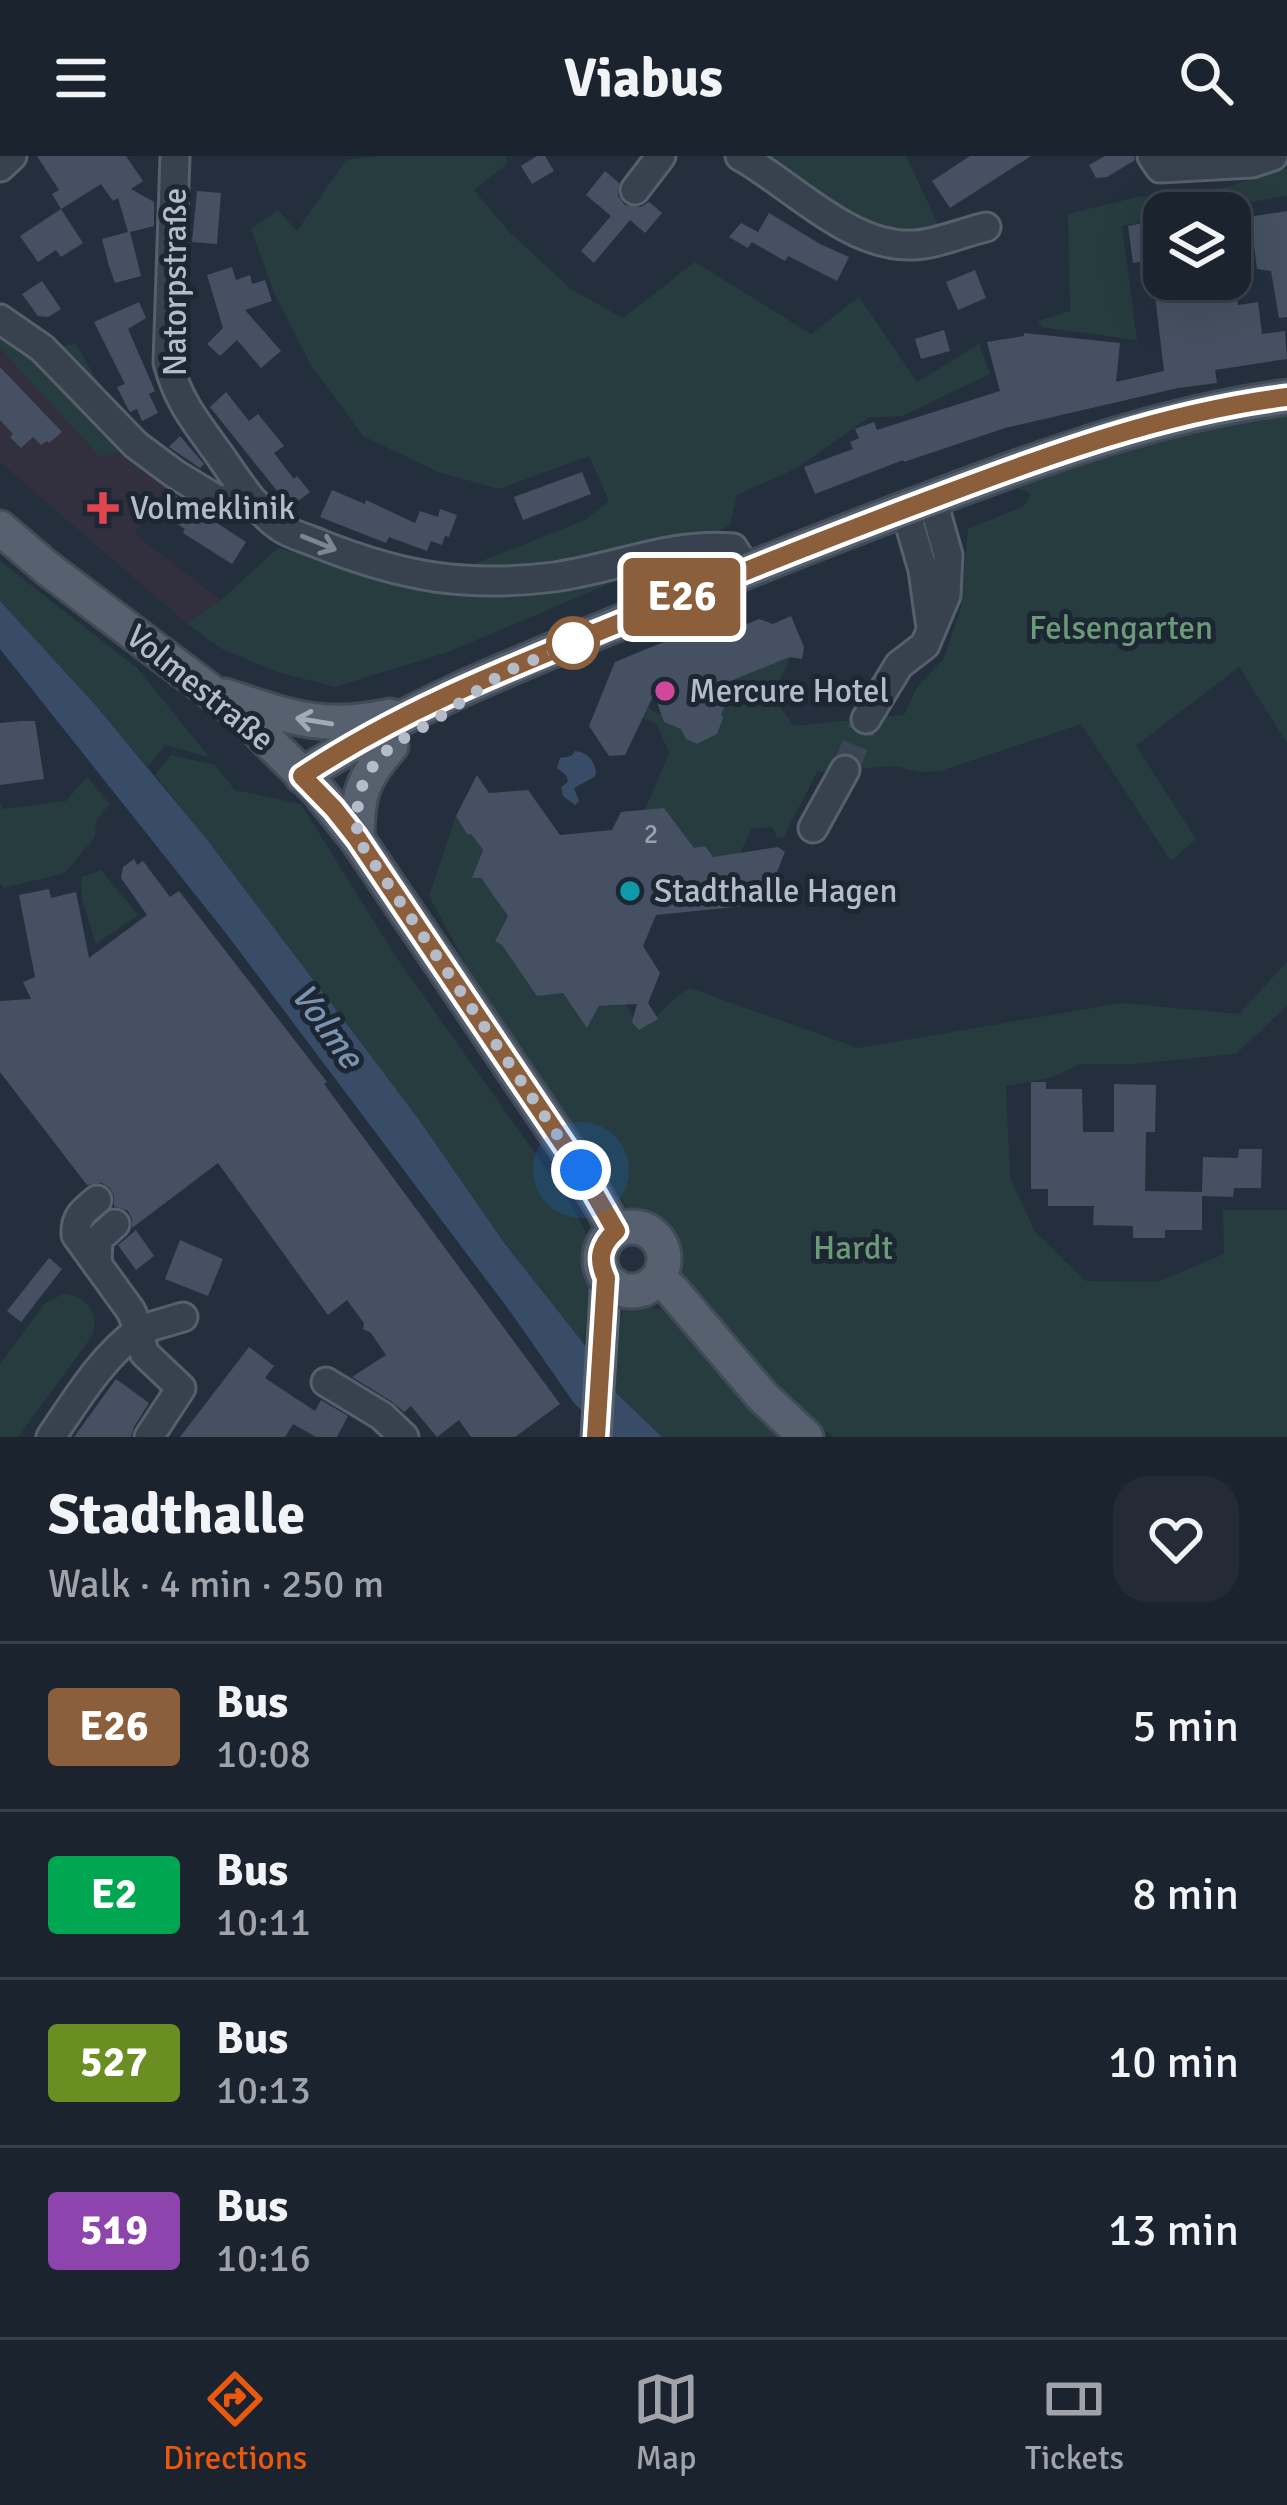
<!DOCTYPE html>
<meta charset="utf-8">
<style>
body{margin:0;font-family:Signika,sans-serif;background:#242b36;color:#f1f3f6;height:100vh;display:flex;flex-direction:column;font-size:45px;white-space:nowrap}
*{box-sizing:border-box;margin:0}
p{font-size:39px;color:#a0a4aa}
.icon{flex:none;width:66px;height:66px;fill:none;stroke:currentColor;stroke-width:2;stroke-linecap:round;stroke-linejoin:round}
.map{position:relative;height:1281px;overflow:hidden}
.details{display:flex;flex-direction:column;background:#1b232e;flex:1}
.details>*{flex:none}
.badge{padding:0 24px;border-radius:9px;font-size:42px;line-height:78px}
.tools{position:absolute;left:1143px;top:36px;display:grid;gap:24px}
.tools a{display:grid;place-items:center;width:108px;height:108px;border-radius:24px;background:#1b232e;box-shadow:0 12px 48px #0002,0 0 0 3px #39404a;font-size:60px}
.you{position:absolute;width:60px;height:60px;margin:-30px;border:9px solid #fff;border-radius:50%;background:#1a73e8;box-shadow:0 0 0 18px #1a73e833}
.map>.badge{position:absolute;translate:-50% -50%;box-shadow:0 0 0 6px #fff}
.round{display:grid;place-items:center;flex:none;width:126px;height:126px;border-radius:36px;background:#242b36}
.head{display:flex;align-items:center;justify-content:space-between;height:204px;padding:0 48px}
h1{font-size:57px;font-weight:700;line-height:90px}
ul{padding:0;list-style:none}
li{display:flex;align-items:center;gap:36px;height:168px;padding:0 48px;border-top:3px solid #39404a}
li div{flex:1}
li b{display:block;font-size:45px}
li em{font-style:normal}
li .badge{min-width:132px;font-weight:700;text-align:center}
header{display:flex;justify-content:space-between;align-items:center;height:156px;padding:0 48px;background:#1b232e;font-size:54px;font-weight:700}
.tab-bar{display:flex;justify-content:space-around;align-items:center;height:168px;border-top:3px solid #39404a;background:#1b232e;font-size:33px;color:#a0a4aa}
.tab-bar a{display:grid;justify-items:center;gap:6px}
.tab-bar .current{color:#ea580c}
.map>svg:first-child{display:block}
.medical{fill:#32303f}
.green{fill:#263c3f}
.water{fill:#394c67}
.building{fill:#455162}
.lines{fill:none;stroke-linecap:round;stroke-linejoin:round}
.minor-tunnel{stroke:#3a4453;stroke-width:27;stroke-dasharray:27 14;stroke-linecap:butt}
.minor-casing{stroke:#565f6c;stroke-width:33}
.major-casing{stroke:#414a57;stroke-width:39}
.minor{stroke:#38414e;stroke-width:27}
.major{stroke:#56606e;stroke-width:33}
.oneway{stroke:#7c8592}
.oneway2{stroke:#a1aab7}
.line-casing{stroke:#fff;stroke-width:27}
.line{stroke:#8b5e3c;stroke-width:18}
.walk{stroke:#b4bcc9;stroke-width:12;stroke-dasharray:0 21.6}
.health-dot{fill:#e0444e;stroke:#1d2633;stroke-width:4.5}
.stop-dot{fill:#fff;stroke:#8b5e3c;stroke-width:6}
.hotel-dot{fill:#d1479c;stroke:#1d2633;stroke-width:4.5}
.culture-dot{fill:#0f9aa8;stroke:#1d2633;stroke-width:4.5}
.labels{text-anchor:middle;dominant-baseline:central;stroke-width:10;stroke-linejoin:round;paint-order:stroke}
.number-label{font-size:27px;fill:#98a1af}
.street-label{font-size:33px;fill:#b4bcc9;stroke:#1d2633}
.poi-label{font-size:33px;fill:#b4bcc9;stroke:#1d2633;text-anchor:start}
.park-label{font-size:33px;fill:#6b9a76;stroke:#1d2633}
.water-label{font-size:36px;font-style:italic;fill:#7c92b1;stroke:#1d2633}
</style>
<header><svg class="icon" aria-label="menu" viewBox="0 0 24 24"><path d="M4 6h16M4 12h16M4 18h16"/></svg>Viabus<svg class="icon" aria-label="search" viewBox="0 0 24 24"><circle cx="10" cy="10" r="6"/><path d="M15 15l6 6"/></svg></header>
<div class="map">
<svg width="1287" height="1281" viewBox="0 0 1287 1281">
<rect width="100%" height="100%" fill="#242f3e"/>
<!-- medical -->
<path class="medical" d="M0,192L100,300L131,294L170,327L134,378L221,444L186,467L0,306Z"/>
<!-- green -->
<g class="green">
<path d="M378,0H506L508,7L474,34L509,76L572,134L623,162L695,106L811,178L859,141L917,226L979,188L990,218L902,260L868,262L797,312L737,339L730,369L649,411L448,496L335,531L277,516L222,493L186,467L221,444L278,392L367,416L446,419L585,364L609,345L589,300L499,333L438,316L363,280L311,209L275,139L251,73L278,54L297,75L346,4Z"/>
<path d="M740,0H906L944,81L873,83Z"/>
<path d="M1287,12V40L1188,57H1164V62L1122,70L1137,184L1042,171L1038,165L1070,155L1068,58L1137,41L1223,32Z"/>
<path d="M0,145L10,158L55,191L76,188L114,254L131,294L100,301L0,192Z"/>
<path d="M1287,241V587L1239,511L1136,590L1196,683L1171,705L1081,568L940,615L920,616L894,610L817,616L783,682L777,681L772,671L751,673L740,698L713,701L705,690L694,692L664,653L645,654L669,597L657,568L643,562L648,550L652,555L661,558L664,566L681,573L686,583L698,588L717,578L723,562L721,558L729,542L723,528L790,501L773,541L794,570L904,559L916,533L944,502L961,452L968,373L1024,350L1031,338L991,320Z"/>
<path d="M0,405L137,512L209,601L165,589L148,611L0,445Z"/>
<path d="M171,599L215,609L235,634L301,648L396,801L573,1051L588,1082L589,1134L584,1188L505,1088L417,961L155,619Z"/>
<path d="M87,621L110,648L97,663L94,682L65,717L4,732L0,727V647L3,653L66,645Z"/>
<path d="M456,660L483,694L472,722H481L508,760L495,785L502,789L537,839L563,837L584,867H590L599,850L626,849L640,873C662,860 667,845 690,832L858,892L1122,847L1239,858L1287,806V850L1236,898L1134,908H1081L1047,923L1006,930L1010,1022L1035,1076L1086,1125L1157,1126L1224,1098L1223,1054H1287V1281H834L811,1264L729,1185L666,1106L499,870L429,740Z"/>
<path d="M101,714L138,759L96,788L82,743L81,721Z"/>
<path d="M63,1138C86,1140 100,1156 92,1180L18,1281H0V1208L45,1147Z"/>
<path d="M634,1147L665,1155L708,1203L734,1237L781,1281H662L615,1236L620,1164L623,1153Z"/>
</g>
<!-- water -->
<g class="water">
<path d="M0,445L97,551L208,685L417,961L505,1088L584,1188L615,1236L662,1281H608L574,1247L512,1158L225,776L0,493Z"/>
<path d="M575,595C587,596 595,605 596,617L594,621L574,632L579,645L575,649L563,640L561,631L568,626C567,617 561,616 557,612L560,602L571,600Z"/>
</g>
<!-- building -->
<g class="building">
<path d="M37,0H126L143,25L131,33L154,46V70L130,76L141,120L115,127L109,110L102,83L128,76L118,42L113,45L101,28L61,53L52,38L59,34Z"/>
<path d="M537,0H545L554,15L532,28L521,10Z"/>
<path d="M970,0H1031L950,52L932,25Z"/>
<path d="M1105,0H1134L1135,4L1107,21L1096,22L1089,9Z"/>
<path d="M605,15L619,27L618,40L625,49L641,51L649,46L662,57L645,77L630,64L594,107L581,95L611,60L586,39Z"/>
<path d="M197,35L221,37L217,88L192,86Z"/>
<path d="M61,53L83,87L61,101L56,94L38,106L20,80Z"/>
<path d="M1287,55V161L1279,162L1271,115L1257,113L1254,89L1230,93V64Z"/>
<path d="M769,57L820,88L849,101L837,125L788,100L785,105L752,86L754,83L748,92L729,81L741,67L758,76Z"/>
<path d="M1164,63V102L1133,107L1128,70Z"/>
<path d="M232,111L236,124L250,119L252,128L265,124L272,145L245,154L281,195L261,212L237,184L220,200L207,188L223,172L207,119Z"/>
<path d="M975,114L986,142L958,154L946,126Z"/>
<path d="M1153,123H1234L1238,149L1258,146L1262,178L1285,175L1287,203L1215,214L1217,227L1178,232L1005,272L904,306L903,304L815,338L804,311L853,293L850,286L859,282L855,273L874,266L877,274L1000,235L987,186L1024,180V177L1120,187L1116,226L1164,215Z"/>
<path d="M42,125L61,153L48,161L38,160L22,138Z"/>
<path d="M139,146L146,162L128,173L155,235L149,238L158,257L142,265L137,253L130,256L126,249L117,231L125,228L94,166Z"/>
<path d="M944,174L950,195L921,203L915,183Z"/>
<path d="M0,211L62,276L49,287L47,285L41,289L33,281L21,292L10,281L13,278L0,264Z"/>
<path d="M226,236L249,265L258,258L284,290L274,297L294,323L297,320L310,336L290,351L210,251Z"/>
<path d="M180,280L204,308L200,312L169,291Z"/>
<path d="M582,316L591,338L523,364L514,341Z"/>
<path d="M332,334L365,348L366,344L415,367L420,355L438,361L440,353L457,359L449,381L445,380L442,389L431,385L427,395L389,381L386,387L320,361Z"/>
<path d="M173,338L246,386L232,408L183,377L185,373L168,362L172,355L165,350Z"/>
<path d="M791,460L804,491L802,503L790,501L723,528L729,542L721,558L723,562L717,578L697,588L686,583L681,573L664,566L654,538L625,599L609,600L589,570L615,506L712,466L733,474L759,463L773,468Z"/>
<path d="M22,565H35L44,623L0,629V567Z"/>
<path d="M477,619L489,637L528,634L560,679L612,674L621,656L664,652L694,692L705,690L713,701L778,691L785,696L764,748L656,759L643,790L660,817L648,847L658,863L639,874L632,866L637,848L599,850L587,872L563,837L537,840L502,789L495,785L508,760L481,722H472L483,694L471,678H467L456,660Z"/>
<path d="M134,703L137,709L143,705L170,741L179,735L327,926L324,928L560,1248L515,1281H471L459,1264L437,1281L411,1250L404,1256L391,1245L352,1221L386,1199L371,1177L363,1173L364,1167L347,1144L328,1159L218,1007L132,1072V1063L128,1055L114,1050V1040L110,1032L102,1027L87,1029L0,916V845L31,843L23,826L35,821L19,739L49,733L51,742L76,736L89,802L147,759L121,722L123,711Z"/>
<path d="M1031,926H1046V933H1082L1083,976H1114V928L1156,929L1155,976H1146L1145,1035L1202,1036L1203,1001L1238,1002L1239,993H1262L1261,1032H1234L1233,1041L1202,1040V1074H1165V1082H1133V1070L1093,1069L1094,1050H1048V1033H1031Z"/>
<path d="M136,1074L154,1100L136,1114L118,1089Z"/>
<path d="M180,1084L223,1103L208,1140L165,1123Z"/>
<path d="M49,1102L62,1113L21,1166L7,1155Z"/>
<path d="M249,1191L274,1210L265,1222L315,1255L321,1244L348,1260L337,1281H316L293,1268L285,1281H180Z"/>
<path d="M116,1223L149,1247L134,1271L131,1281H74Z"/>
</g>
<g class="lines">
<!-- minor-tunnel -->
<path class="minor-tunnel" d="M845,614L866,563"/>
<!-- minor casing -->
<g class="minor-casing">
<g id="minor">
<path d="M175,0L168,207C178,244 194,264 216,294C234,319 254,353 280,371C291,379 309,383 322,389C403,421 467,432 554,421C614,413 672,386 733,392L747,414"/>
<path d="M740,0C792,29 850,92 913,89C934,89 964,76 986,71"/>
<path d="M1152,0L1160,12L1252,7L1273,0"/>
<path d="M0,11L12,0"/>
<path d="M635,34L661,0"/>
<path d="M0,163L42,192L136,289L175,318L216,343L256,348"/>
<path d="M905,352L923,414L931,472"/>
<path d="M866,563L899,509L925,489L946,439L948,399L932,342"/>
<path d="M813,672L845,614"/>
<path d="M97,1108L98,1083L115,1068"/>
<path d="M326,1226L382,1260L404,1281"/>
<path d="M51,1281C77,1243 101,1202 139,1174L131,1155L76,1079C75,1060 84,1055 97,1044"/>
<path d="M149,1281L181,1232L144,1197L139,1174L183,1161"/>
<path d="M596,1281L606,1122"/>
</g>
</g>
<!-- major casing -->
<g class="major-casing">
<g id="major">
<path d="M0,372L47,412L243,560L316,632L357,683L581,1014L616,1075"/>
<path d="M225,540C289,561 322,575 390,560"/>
<path d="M302,620C413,546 542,499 665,448C755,411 845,375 937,341C1051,298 1166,257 1287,241"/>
<path d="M357,683C357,640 362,622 391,590"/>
<circle cx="632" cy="1103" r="32"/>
<path d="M658,1123L671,1133L762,1240L806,1281"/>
</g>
</g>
<!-- minor -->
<use href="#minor" class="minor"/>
<!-- major -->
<use href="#major" class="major"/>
</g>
<!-- one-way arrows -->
<defs><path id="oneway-shaft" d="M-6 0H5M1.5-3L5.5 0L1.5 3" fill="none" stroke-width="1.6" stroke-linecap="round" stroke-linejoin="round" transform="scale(3)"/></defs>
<use class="oneway" href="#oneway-shaft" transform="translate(319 387) rotate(22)"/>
<use class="oneway2" href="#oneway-shaft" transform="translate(314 565) rotate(-171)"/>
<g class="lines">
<!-- line casing -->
<g class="line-casing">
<path id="line" d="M596,1281L606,1122C597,1103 600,1089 616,1075L581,1014L357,682L334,653L302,620C411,547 536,502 656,452C749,413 843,376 937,341C1051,298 1166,256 1287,241"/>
</g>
<!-- line -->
<use href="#line" class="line"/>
<!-- walk -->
<path class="walk" d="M573,487L503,517L435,564L391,590L373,610L361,632L357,655V682L581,1014"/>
</g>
<!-- markers -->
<path class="health-dot" d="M97 334h12v12h12v12h-12v12h-12v-12h-12v-12h12z"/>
<circle class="stop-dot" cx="573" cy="487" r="24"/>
<circle class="hotel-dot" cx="665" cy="535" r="12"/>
<circle class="culture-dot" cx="630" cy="735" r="12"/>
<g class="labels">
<!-- number labels -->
<g class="number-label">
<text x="651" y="678">2</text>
</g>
<!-- street labels -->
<g class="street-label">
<text transform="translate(175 126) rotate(-90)">Natorpstraße</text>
<text transform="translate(200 532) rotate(39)">Volmestraße</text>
</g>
<!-- poi labels -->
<g class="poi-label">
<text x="130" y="352">Volmeklinik</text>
<text x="689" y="535">Mercure Hotel</text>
<text x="654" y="735">Stadthalle Hagen</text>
</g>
<!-- park labels -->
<g class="park-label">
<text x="1121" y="472">Felsengarten</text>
<text x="853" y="1092">Hardt</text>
</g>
<!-- water labels -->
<g class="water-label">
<text transform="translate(327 870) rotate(54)">Volme</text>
</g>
</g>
</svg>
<div class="tools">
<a><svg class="icon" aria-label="layers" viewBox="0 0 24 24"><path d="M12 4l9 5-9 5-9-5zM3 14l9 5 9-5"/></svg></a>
</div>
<div class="you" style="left:581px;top:1014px"></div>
<b class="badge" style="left:682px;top:441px;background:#8b5e3c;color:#fff">E26</b>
</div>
<section class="details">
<div class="head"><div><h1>Stadthalle</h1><p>Walk · 4 min · 250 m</p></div><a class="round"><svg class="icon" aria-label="heart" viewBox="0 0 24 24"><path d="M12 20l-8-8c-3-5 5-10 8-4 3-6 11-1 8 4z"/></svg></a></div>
<ul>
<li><span class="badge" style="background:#8b5e3c;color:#fff">E26</span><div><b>Bus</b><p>10:08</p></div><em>5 min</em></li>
<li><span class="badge" style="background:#00a651;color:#fff">E2</span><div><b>Bus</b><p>10:11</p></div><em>8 min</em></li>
<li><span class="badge" style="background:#6b8e23;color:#fff">527</span><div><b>Bus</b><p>10:13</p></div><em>10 min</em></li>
<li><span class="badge" style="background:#8e44ad;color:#fff">519</span><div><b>Bus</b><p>10:16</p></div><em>13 min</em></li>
</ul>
</section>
<nav class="tab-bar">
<a class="current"><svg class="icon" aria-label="directions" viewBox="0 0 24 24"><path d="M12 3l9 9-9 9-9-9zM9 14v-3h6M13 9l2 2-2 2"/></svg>Directions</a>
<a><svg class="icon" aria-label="map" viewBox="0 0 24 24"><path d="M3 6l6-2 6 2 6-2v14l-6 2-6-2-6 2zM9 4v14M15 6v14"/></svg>Map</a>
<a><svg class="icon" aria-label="tickets" viewBox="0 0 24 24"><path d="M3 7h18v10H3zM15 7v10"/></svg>Tickets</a>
</nav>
